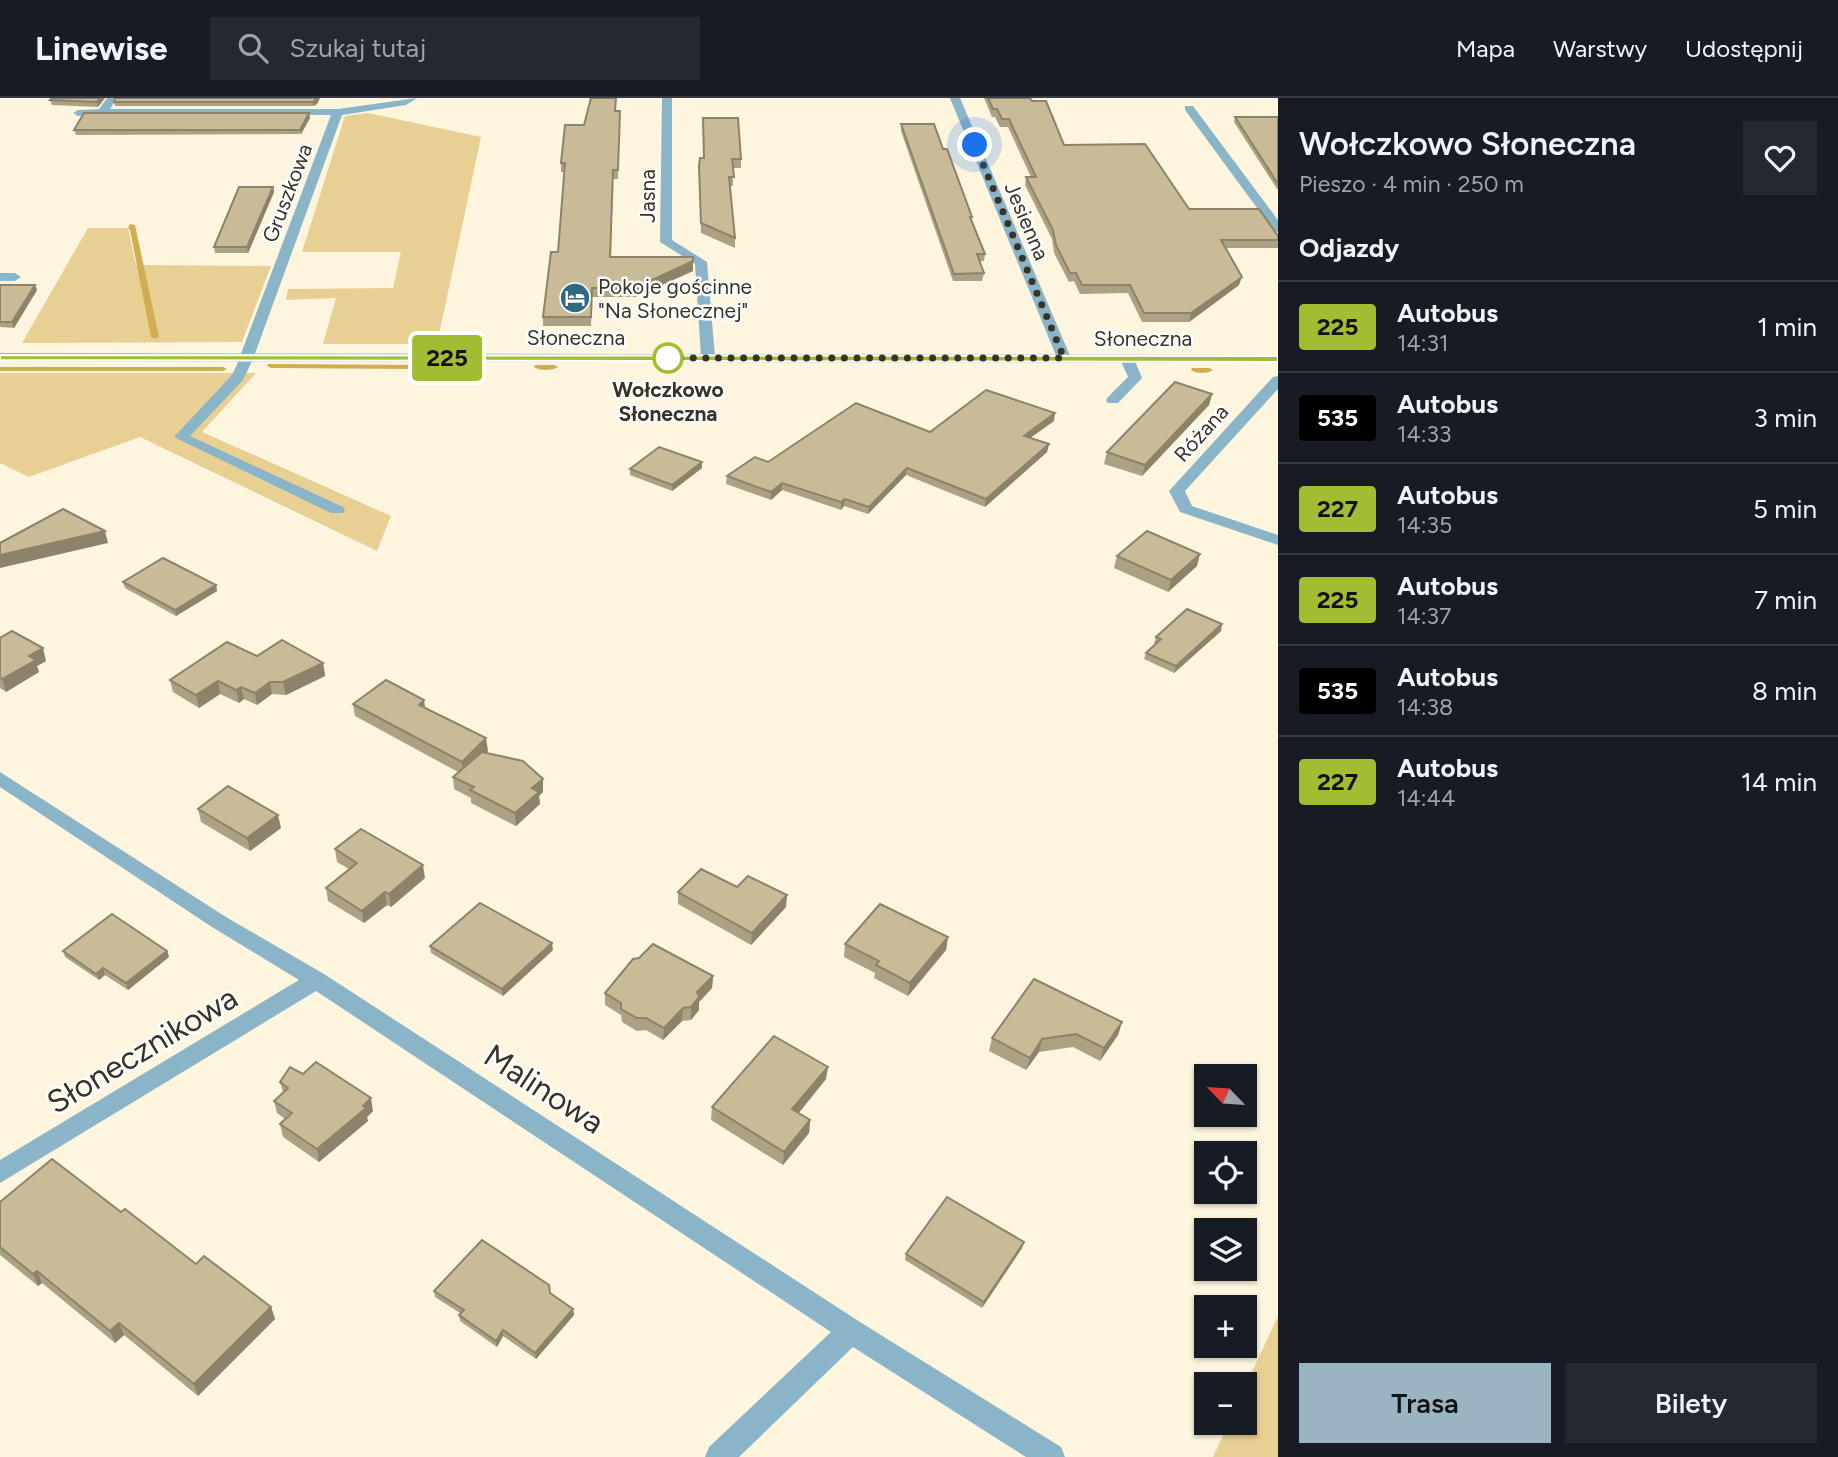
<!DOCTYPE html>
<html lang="pl">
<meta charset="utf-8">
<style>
body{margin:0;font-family:Figtree,sans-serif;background:#242831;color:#f1f3f6;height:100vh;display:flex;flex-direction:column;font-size:26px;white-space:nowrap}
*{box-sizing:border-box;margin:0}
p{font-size:23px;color:#9ea1a6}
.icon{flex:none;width:38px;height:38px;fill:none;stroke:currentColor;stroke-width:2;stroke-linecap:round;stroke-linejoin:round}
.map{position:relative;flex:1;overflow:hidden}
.drawer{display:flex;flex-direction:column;background:#171b24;width:560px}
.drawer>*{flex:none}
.badge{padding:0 14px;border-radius:5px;font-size:24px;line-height:46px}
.needle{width:46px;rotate:295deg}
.fabs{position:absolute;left:1194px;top:966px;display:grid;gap:14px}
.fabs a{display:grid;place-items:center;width:63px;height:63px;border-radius:0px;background:#171b24;box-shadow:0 2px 5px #0004;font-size:35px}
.you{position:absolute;width:35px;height:35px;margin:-18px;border:5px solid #fff;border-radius:50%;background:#1a73e8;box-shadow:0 0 0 10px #1a73e833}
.map>.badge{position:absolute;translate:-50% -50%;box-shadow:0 0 0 4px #fff}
h2{padding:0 21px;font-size:26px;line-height:63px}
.round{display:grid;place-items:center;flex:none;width:74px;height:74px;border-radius:0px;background:#242831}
.overview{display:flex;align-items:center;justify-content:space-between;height:119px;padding:0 21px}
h1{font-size:33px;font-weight:600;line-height:52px}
.primary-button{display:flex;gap:14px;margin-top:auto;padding:14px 21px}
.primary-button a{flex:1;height:80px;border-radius:0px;background:#9ab5c2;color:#111;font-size:28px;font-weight:600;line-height:80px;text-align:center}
.primary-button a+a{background:#242831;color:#f1f3f6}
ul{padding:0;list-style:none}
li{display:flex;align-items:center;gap:21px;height:91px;padding:0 21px;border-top:2px solid #363941}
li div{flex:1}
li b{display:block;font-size:26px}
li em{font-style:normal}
li .badge{min-width:77px;font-weight:700;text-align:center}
header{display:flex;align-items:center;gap:42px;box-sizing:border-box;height:98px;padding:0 35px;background:#171b24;border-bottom:2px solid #363941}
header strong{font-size:33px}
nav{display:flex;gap:38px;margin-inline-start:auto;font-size:24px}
.search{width:490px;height:63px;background:#242831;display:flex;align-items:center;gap:18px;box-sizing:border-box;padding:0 24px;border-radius:0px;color:#9ea1a6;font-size:26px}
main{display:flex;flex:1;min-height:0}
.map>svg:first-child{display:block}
.green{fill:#e8cf94}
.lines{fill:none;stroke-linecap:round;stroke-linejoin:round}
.stream{fill:#d1ad52;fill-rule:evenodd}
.service{fill:#8ab4c8;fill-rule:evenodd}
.minor{fill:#8ab4c8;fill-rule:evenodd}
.tertiary{fill:#8ab4c8;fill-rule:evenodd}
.wall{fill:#ada183}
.shaded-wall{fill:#8d836a}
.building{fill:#c9bb98;stroke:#8d836a;stroke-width:2}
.line{fill:#a2bd31;stroke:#fff;stroke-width:2}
.walk{stroke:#393325;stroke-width:7;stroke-dasharray:0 12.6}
.stop-dot{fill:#fff;stroke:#a2bd31;stroke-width:3.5}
.labels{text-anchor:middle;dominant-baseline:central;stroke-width:5;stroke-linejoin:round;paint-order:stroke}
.far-street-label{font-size:21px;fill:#393325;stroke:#fff}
.far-poi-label{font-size:21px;fill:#393325;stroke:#fff;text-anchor:start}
.far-stop-label{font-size:21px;font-weight:bold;fill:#393325;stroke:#fff}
.near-street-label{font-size:32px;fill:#393325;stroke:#fff}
</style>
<header>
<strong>Linewise</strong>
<div class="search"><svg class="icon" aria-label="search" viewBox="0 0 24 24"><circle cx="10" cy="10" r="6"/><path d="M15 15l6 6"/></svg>Szukaj tutaj</div>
<nav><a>Mapa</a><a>Warstwy</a><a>Udostępnij</a></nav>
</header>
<main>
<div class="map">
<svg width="1278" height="1359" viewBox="0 0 1278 1359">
<rect width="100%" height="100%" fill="#fef5df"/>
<!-- green -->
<g class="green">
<path d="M368,15L481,39L437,246H323L336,200L286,202L288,191L393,190L401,154H302L345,18Z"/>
<path d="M88,130H128L136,167L271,168L242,244L22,245Z"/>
<path d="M0,275H256L202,334L391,418L377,453L140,339L29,379L0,365Z"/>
<path d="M1278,1218V1359H1213L1229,1325H1244V1291Z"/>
</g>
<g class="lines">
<!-- stream -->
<g class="stream">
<path d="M130,126L135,127L159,239L155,241L151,239L130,132L128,130Z"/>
<path d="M268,266L417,267L421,269L417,271L271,270L267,268Z"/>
<path d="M535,267H554L558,269C553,273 539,273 534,269Z"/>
<path d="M0,269H223L227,271L223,273H0Z"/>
<path d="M1192,270H1209L1213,272C1208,276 1196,276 1191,272Z"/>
</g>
<!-- service -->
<g class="service">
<path d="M102,11L107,14L106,16L78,18L73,15L78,12Z"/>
<path d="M0,175H15L21,179L15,183H0Z"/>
<path d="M246,257L253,261L243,282L190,338L343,409L345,412L343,415H331L174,339L232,277L241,258Z"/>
<path d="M1127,257L1134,261L1142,280L1118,305H1108L1106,302L1108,299L1128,279L1120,261Z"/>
</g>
<!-- minor -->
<g class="minor">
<path d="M107,0H117L110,11H338L417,0L406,7L342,17L253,261L246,265L239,261L331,17L98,16L97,14Z"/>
<path d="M662,0H672V142L707,164L715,259L708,263L701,259L695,166L660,144Z"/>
<path d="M950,0H960L1071,260L1069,263L1064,264L1057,260Z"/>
<path d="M1185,8H1193L1278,122V134L1274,133L1185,12Z"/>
<path d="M1278,278V291L1185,393L1192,408L1278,437V447L1180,414L1169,393L1273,279Z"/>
<path d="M0,674L226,819L324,876L860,1224L1061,1349L1065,1359H1026L853,1249L739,1359H705L709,1349L831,1234L316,893L0,1085V1062L299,882L212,829L0,689Z"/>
</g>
<!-- tertiary -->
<path class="tertiary" d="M0,255L1278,257V265L0,263Z"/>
</g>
<!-- wall -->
<g class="wall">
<path d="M52,0H105L98,9L52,7L50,2Z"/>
<path d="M320,0L317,6L313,8H115L114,4Z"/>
<path d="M984,0H1030L1064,47L1189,111L1278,138V150H1226L1239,187L1189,224H1142L1128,195L1080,196L1074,183L1069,184L1054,155L1052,141L1025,87L1026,79H1031L1008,29H1000L995,19H992Z"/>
<path d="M616,13H620L618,81H613L611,159L693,173L635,199H592L591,228H543V219L558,154L565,74H561V65L584,27Z"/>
<path d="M309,15L310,20L301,36L76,37L74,32Z"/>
<path d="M1235,19H1278V91H1277L1234,24Z"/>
<path d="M901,26L943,51L972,119V123L985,156L984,163H979L984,175L982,183H953L901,33Z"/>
<path d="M700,60L741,61V70H733V88H730L735,140V150L701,135L699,77Z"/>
<path d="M273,89L274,94L248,155H215L214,149Z"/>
<path d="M0,187H35L37,192L14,230L0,229Z"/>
<path d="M1212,296L1209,307L1142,378L1104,366L1107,354Z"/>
<path d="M1054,323L1030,340L1049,346L1047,354L985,409L906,377L868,416L844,408L841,412L782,392L771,402L726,386L727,378L768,364Z"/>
<path d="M702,370L672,393L630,377V371Z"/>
<path d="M1117,458L1197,468L1168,494L1114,470Z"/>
<path d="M123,484L216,487L217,493L176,518L125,490Z"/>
<path d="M1221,533L1174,575L1144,561L1146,555L1155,546L1154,545L1156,539Z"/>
<path d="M0,540L46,563L37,568L39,574L6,594L0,590Z"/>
<path d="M257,558L323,565L325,578L286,597L272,596L257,607L244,601L239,605L220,596L199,610L173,594L170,582Z"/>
<path d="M353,606L425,610L488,653L485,655L543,681V694L539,698L540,706L516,728L471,705V700L454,691L453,679L458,674L355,618Z"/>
<path d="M198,711L281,730L250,753L201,724Z"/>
<path d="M335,751L425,780L391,809L387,807L364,825L328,803L326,790L349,771L337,764Z"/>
<path d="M737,789L786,809L751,847L678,806V794Z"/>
<path d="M948,839L946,852L908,898L874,880L875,875L844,859L845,846Z"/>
<path d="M430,848L553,852L503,898L431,855Z"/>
<path d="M63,853H167L169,859L128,892L105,877L99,882L65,859Z"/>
<path d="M713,878L712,890L699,904V912L691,922L682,923L663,942L646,932L637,933L622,924L621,917L605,907V895Z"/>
<path d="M1122,924L1118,937L1100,963L1073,949L1039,954L1026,972L989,953L992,940Z"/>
<path d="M826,981L799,1015L810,1022L809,1035L783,1067L711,1022L712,1009Z"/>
<path d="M280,984L373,1013L367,1019L368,1023L319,1064L283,1039L280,1026L285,1021L277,1015L274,1003L283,994Z"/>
<path d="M0,1104L121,1114L196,1166L271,1209L275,1221L198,1298L124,1237L115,1245L42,1185L38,1188L0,1157Z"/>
<path d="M1024,1144L1022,1150L982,1210L905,1162L906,1156Z"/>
<path d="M434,1193L550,1195L573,1211L574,1217L536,1261L503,1238L497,1249L460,1223L459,1217L460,1215L435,1199Z"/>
</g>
<!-- shaded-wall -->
<g class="shaded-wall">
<path d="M100,0H105L98,9L97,4Z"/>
<path d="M317,0H320L317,6L313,8V4Z"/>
<path d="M309,15L310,20L301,36L300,32Z"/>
<path d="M273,89L274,94L248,155L247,149Z"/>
<path d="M693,163V173L635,199V190Z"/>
<path d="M1242,179L1239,187L1189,224L1191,215Z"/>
<path d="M35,187L37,192L14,230L12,224Z"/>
<path d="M1212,296L1209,307L1142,378L1145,367Z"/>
<path d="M1055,315L1054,323L1023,345L1024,338Z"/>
<path d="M1049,346L1047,354L985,409L986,401Z"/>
<path d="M702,364V370L672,393V387Z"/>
<path d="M907,370L906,377L868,416L869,409Z"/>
<path d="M782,385V392L771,402V394Z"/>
<path d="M845,401L844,408L841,412V404Z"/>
<path d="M105,433L108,445L0,470V457Z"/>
<path d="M1200,456L1197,468L1168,494L1171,482Z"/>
<path d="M216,487L217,493L176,518L175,512Z"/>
<path d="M1222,526L1221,533L1174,575L1176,568Z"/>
<path d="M43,550L46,563L37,568L39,574L6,594L2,581L29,558Z"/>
<path d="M323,565L325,578L286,597L283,584Z"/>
<path d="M218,583L220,596L199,610L196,597Z"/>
<path d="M270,584L272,596L257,607L255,595Z"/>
<path d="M241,589L244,601L239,605L236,592Z"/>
<path d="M424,602L426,615L419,607Z"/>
<path d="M486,640L488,653L463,676L462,664Z"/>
<path d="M543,681V694L539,698L540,706L516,728L515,715L532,690Z"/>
<path d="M278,717L281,730L250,753L247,740Z"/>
<path d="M423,767L425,780L391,809L389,796Z"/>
<path d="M385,794L387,807L364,825L362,813Z"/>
<path d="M787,797L786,809L751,847L752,835Z"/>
<path d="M948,839L946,852L908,898L910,885Z"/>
<path d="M552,845L553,852L503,898L502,891Z"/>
<path d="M167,853L169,859L128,892L126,885Z"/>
<path d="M103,870L105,877L99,882L96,876Z"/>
<path d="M713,878L712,890L699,904V912L691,922V909L697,894Z"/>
<path d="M683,910L682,923L663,942L664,930Z"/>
<path d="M1122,924L1118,937L1100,963L1104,950Z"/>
<path d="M1042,941L1039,954L1026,972L1030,960Z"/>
<path d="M828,969L826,981L791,1024L792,1011Z"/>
<path d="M371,1000L373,1013L367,1019L368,1023L319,1064L317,1051Z"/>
<path d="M810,1022L809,1035L783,1067L784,1054Z"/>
<path d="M1024,1144L1022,1150L982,1210L984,1204Z"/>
<path d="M37,1173L42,1185L38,1188L33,1176Z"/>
<path d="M271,1209L275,1221L198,1298L194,1286Z"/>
<path d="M573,1211L574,1217L536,1261L535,1255Z"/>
<path d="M119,1225L124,1237L115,1245L110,1233Z"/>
<path d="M503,1232V1238L497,1249L496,1243Z"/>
</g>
<!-- building -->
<g class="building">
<path d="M52,0H100L97,4L50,2Z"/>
<path d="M115,0H317L313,4H114Z"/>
<path d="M591,0H616L615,13H620L618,72H613L610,159H693V163L635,190H592L591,219H543L551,154H558L565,65H561L565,27H584Z"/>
<path d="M988,0H1030L1032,3H1046L1064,47L1145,46L1189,111H1259L1278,138V142H1221L1242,179L1191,215H1144L1130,187H1082L1076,175H1070L1056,147L1053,132L1026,79H1036L1009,21H1002L997,11H993Z"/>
<path d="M84,15H309L300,32H74Z"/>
<path d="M1235,19H1278V86Z"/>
<path d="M703,20H738L741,61H732L734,79H729L735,140L701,125L699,68L700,60H704Z"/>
<path d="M901,26H934L943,51H947L972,119H970L985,156H977L984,175L954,176Z"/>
<path d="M239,89H273L247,149H214Z"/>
<path d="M0,187H35L12,224H0Z"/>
<path d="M1175,284L1212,296L1145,367L1107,354Z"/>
<path d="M986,292L1055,315L1024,338L1049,346L986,401L907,370L869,409L845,401L841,404L782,385L771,394L727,378L755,359L768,364L856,305L930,334Z"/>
<path d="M659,349L702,364L672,387L630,371Z"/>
<path d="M63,411L105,433L0,457V445Z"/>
<path d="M1147,433L1200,456L1171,482L1117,458Z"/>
<path d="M163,460L216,487L175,512L123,484Z"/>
<path d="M1187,511L1222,526L1176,568L1146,555L1161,541L1156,539Z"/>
<path d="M12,533L43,550L29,558L36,562L2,581L0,580V540Z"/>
<path d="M282,542L323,565L283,584H270L255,595L241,589L236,592L218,583L196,597L170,582L227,544L257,558Z"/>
<path d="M386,582L424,602L419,607L486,640L462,664L353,606Z"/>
<path d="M482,654L523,663L543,681L532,690L539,694L515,715L470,692L474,689L453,679Z"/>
<path d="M228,688L278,717L247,740L198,711Z"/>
<path d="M361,731L423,767L389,796L385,794L362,813L326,790L357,765L335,751Z"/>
<path d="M701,771L737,789L748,778L787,797L752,835L678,794Z"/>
<path d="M480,805L552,845L502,891L430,848Z"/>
<path d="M880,806L948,839L910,885L876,867L879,863L845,846Z"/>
<path d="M112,816L167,853L126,885L103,870L96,876L63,853Z"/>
<path d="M653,846L713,878L697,894L699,899L691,909L683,910L664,930L646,920H637L621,911V905L605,895L633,861L639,860Z"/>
<path d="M1034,881L1122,924L1104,950L1076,936L1042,941L1030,960L992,940Z"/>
<path d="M774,938L828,969L792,1011L810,1022L784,1054L712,1009Z"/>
<path d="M316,964L371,1000L363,1008L366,1010L317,1051L280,1026L292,1015L274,1003L288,990L280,984L290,969L303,976Z"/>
<path d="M52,1061L121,1114L125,1111L196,1166L204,1158L271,1209L194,1286L119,1225L110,1233L37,1173L33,1176L0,1149V1104Z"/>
<path d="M947,1099L1024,1144L984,1204L906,1156Z"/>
<path d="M482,1142L549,1187L550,1195L573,1211L535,1255L503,1232L496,1243L459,1217L464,1212L434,1193Z"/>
</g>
<!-- line -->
<path class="line" d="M0,257L1278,258V264L0,262Z"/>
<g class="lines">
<!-- walk -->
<path class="walk" d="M668,260H1064L975,47"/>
</g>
<!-- icons -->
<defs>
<g id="hotel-disc" transform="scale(1.575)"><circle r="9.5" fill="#2f6a82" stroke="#fff"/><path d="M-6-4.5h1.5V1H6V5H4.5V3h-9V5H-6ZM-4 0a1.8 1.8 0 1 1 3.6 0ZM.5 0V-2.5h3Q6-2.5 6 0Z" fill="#fff"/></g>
</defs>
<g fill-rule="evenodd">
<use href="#hotel-disc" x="575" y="200"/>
</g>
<!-- markers -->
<circle class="stop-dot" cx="668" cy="260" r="14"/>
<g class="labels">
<!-- far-street labels -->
<g class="far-street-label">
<text transform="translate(287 95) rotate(-69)">Gruszkowa</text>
<text transform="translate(647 98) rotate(-90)">Jasna</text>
<text transform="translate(1027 123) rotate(67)">Jesienna</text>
<text x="576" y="239">Słoneczna</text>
<text x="1143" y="240">Słoneczna</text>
<text transform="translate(1201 335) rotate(-48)">Różana</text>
</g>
<!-- far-poi labels -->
<g class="far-poi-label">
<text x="598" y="188">Pokoje gościnne<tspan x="598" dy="24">"Na Słonecznej"</tspan></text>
</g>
<!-- far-stop labels -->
<g class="far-stop-label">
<text x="668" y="291">Wołczkowo<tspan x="668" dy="24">Słoneczna</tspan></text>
</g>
<!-- near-street labels -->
<g class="near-street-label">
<text transform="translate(142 952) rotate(-31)">Słonecznikowa</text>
<text transform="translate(544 991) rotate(33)">Malinowa</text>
</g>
</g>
</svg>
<div class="fabs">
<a><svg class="needle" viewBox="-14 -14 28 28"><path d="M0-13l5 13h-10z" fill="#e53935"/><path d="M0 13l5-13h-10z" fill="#9ea1a6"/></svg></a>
<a><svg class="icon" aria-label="locate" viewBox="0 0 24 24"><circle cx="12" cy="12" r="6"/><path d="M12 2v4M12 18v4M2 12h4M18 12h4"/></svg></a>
<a><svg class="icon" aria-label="layers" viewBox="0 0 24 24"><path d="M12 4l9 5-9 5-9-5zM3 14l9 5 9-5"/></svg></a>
<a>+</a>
<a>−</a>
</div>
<div class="you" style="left:975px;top:47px"></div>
<b class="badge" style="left:447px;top:260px;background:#a2bd31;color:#111">225</b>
</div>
<section class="drawer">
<div class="overview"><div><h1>Wołczkowo Słoneczna</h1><p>Pieszo · 4 min · 250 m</p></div><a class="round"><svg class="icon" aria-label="heart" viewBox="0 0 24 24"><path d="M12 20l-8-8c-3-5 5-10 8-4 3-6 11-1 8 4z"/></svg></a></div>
<h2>Odjazdy</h2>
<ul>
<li><span class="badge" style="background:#a2bd31;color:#111">225</span><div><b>Autobus</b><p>14:31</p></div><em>1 min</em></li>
<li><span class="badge" style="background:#000;color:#fff">535</span><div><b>Autobus</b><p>14:33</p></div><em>3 min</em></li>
<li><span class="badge" style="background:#a2bd31;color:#111">227</span><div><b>Autobus</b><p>14:35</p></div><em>5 min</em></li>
<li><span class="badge" style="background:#a2bd31;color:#111">225</span><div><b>Autobus</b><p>14:37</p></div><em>7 min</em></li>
<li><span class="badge" style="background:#000;color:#fff">535</span><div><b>Autobus</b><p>14:38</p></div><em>8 min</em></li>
<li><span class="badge" style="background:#a2bd31;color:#111">227</span><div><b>Autobus</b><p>14:44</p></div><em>14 min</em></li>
</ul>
<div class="primary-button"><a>Trasa</a><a>Bilety</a></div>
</section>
</main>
